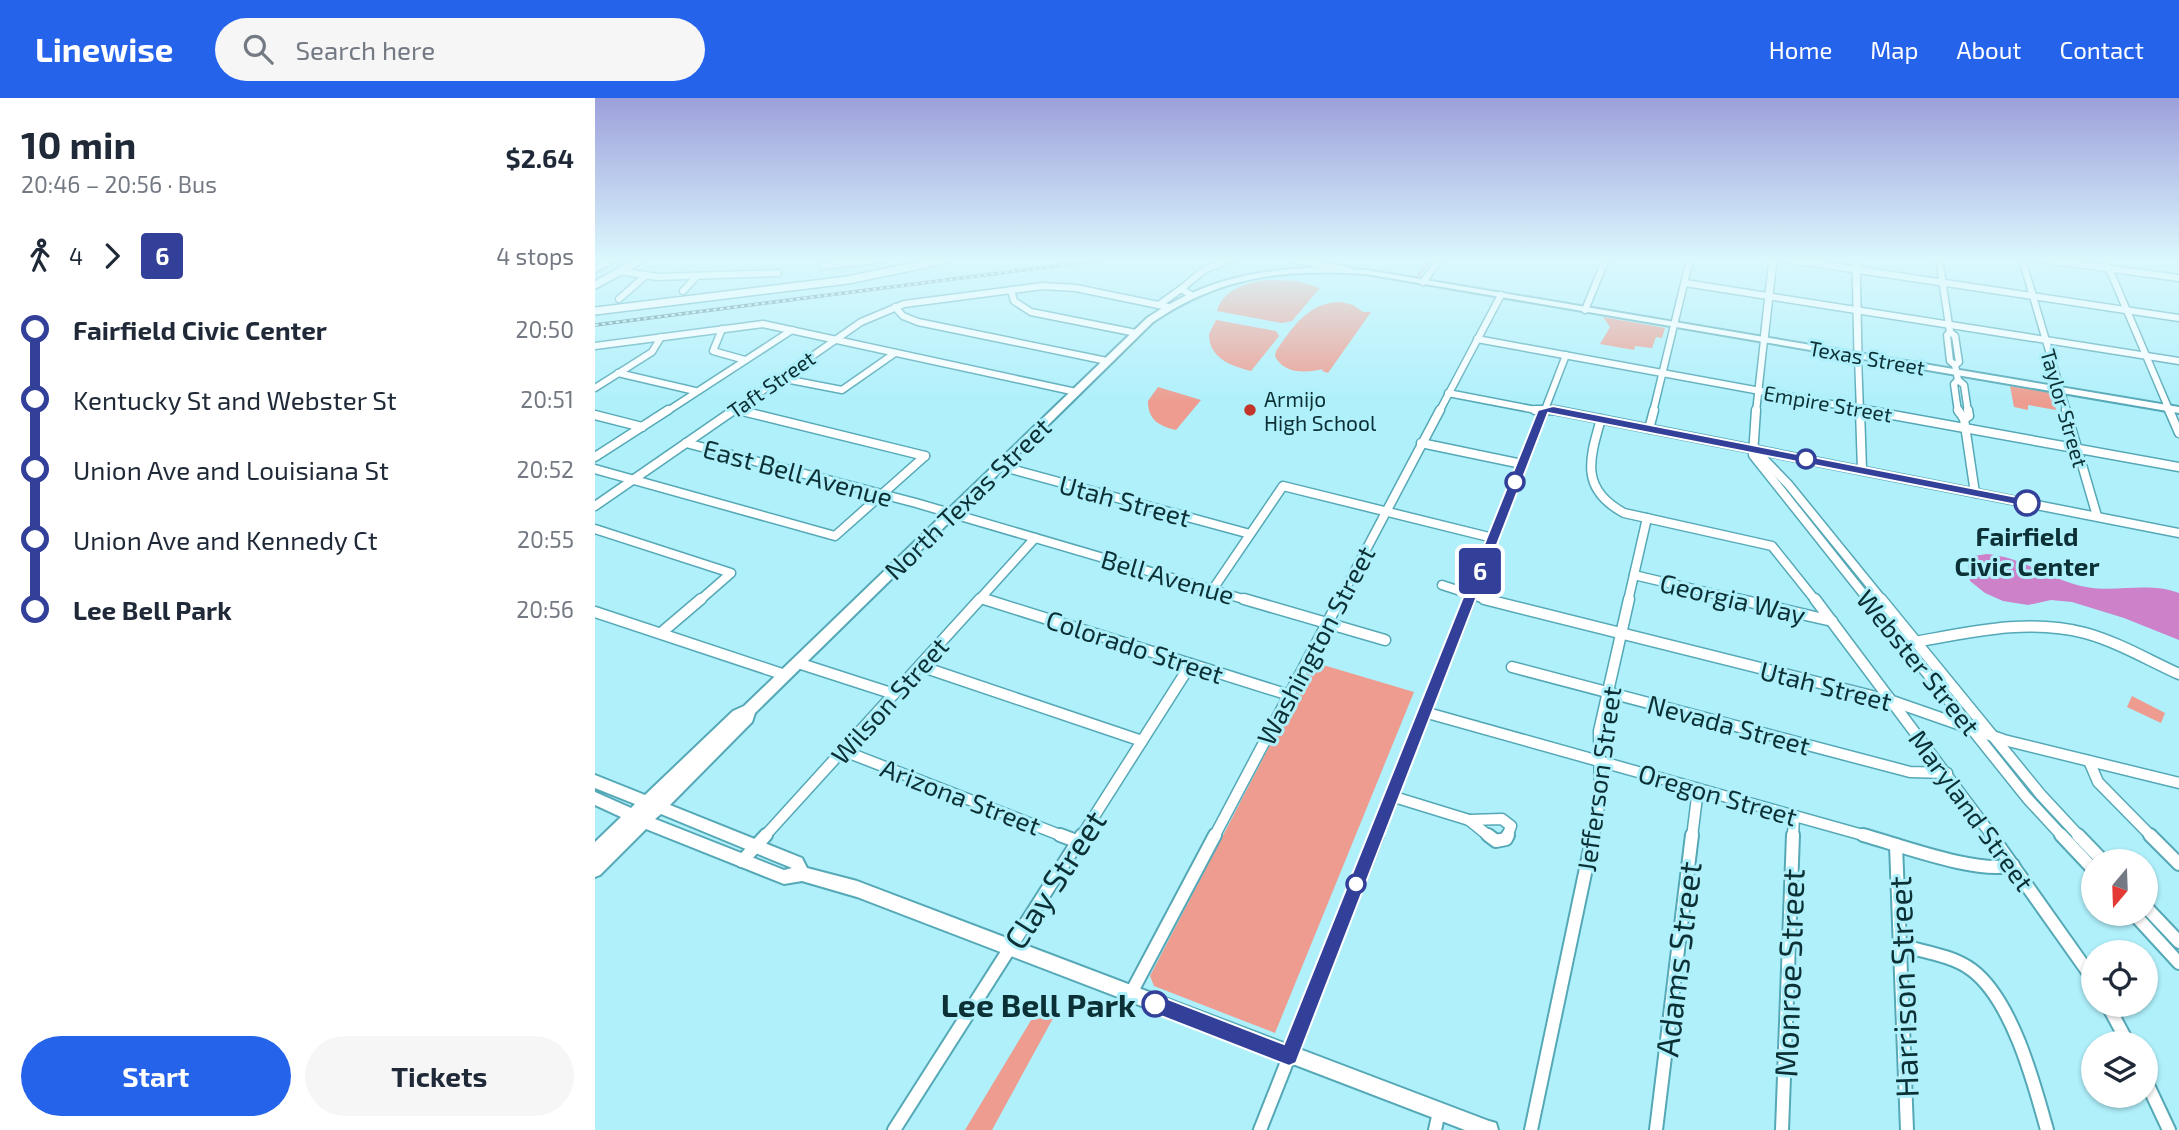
<!DOCTYPE html>
<meta charset="utf-8">
<style>
body{margin:0;font-family:"Exo 2",sans-serif;background:#f6f6f7;color:#1f2937;height:100vh;display:flex;flex-direction:column;font-size:26px;white-space:nowrap}
*{box-sizing:border-box;margin:0}
p{font-size:23px;color:#747a83}
.icon{flex:none;width:38px;height:38px;fill:none;stroke:currentColor;stroke-width:2;stroke-linecap:round;stroke-linejoin:round}
.map{position:relative;flex:1;overflow:hidden}
.panel{display:flex;flex-direction:column;background:#fff;width:595px}
.panel>*{flex:none}
.badge{padding:0 14px;border-radius:5px;font-size:24px;line-height:46px}
.needle{width:46px;rotate:199deg}
.buttons{position:absolute;left:1486px;top:751px;display:grid;gap:14px}
.buttons a{display:grid;place-items:center;width:77px;height:77px;border-radius:50%;background:#fff;box-shadow:0 2px 5px #0004;font-size:35px}
.map>.badge{position:absolute;translate:-50% -50%;box-shadow:0 0 0 4px #fff}
.legs{display:flex;align-items:center;gap:10px;height:77px;padding:0 21px;font-size:23px}
.legs p{margin-inline-start:auto}
.overview{display:flex;align-items:center;justify-content:space-between;height:119px;padding:0 21px}
h1{font-size:38px;font-weight:700;line-height:52px}
.primary-button{display:flex;gap:14px;margin-top:auto;padding:14px 21px}
.primary-button a{flex:1;height:80px;border-radius:42px;background:#2563eb;color:#fff;font-size:28px;font-weight:700;line-height:80px;text-align:center}
.primary-button a+a{background:#f6f6f7;color:#1f2937}
ul{padding:0 21px;list-style:none}
li{display:flex;align-items:center;gap:24px;height:70px;font-size:26px}
li i{display:grid;place-items:center;width:10px;height:100%;margin:0 9px;background:currentColor}
li i::after{content:'';width:18px;height:18px;margin:-9px;border:5px solid;border-radius:50%;background:#fff}
li p{margin-inline-start:auto}
li:first-child i{background:linear-gradient(#0000 50%,currentColor 0)}
li:last-child i{background:linear-gradient(currentColor 50%,#0000 0)}
header{display:flex;align-items:center;gap:42px;box-sizing:border-box;height:98px;padding:0 35px;background:#2563eb;color:#fff}
header strong{font-size:33px}
nav{display:flex;gap:38px;margin-inline-start:auto;font-size:24px}
.search{width:490px;height:63px;background:#f6f6f7;display:flex;align-items:center;gap:18px;box-sizing:border-box;padding:0 24px;border-radius:38px;color:#747a83;font-size:26px}
main{display:flex;flex:1;min-height:0}
.map>svg:first-child{display:block}
.green{fill:#ed9c8f}
.water{fill:#cc81c8}
.lines{fill:none;stroke-linecap:round;stroke-linejoin:round}
.stream{stroke:#cc81c8;stroke-width:2}
.minor-far3-casing{stroke:#55a8b6;stroke-width:9}
.minor-far2-casing{stroke:#55a8b6;stroke-width:11}
.minor-far1-casing{stroke:#55a8b6;stroke-width:13}
.minor-casing{stroke:#55a8b6;stroke-width:16}
.tertiary-casing{stroke:#55a8b6;stroke-width:10}
.secondary-casing{stroke:#55a8b6;stroke-width:4}
.minor-far3{stroke:#fff;stroke-width:6}
.minor-far2{stroke:#fff;stroke-width:8}
.minor-far1{stroke:#fff;stroke-width:10}
.minor{stroke:#fff;stroke-width:12}
.tertiary{stroke:#fff;stroke-width:7}
.secondary{fill:#fff;fill-rule:evenodd}
.rail-casing{stroke:#4c7c84;stroke-width:3.5}
.rail{stroke:#aff0fb;stroke-width:2;stroke-dasharray:3.5;stroke-linecap:butt}
.line-1{fill:#324099;stroke:#fff;stroke-width:2}
.poi-dot{fill:#c3352a;stroke:#aff0fb;stroke-width:2.5}
.stop-1-dot{fill:#fff;stroke:#324099;stroke-width:3.5}
.labels{text-anchor:middle;dominant-baseline:central;stroke-width:6;stroke-linejoin:round;paint-order:stroke}
.far-street-label{font-size:21px;fill:#0b3035;stroke:#aff0fb}
.far-poi-label{font-size:21px;fill:#0b3035;stroke:#aff0fb;text-anchor:start}
.street-label{font-size:26px;fill:#0b3035;stroke:#aff0fb}
.stop-label{font-size:26px;font-weight:bold;fill:#0b3035;stroke:#aff0fb}
.near-street-label{font-size:32px;fill:#0b3035;stroke:#aff0fb}
.near-stop-label{font-size:32px;font-weight:bold;fill:#0b3035;stroke:#aff0fb;text-anchor:end}
</style>
<header>
<strong>Linewise</strong>
<div class="search"><svg class="icon" aria-label="search" viewBox="0 0 24 24"><circle cx="10" cy="10" r="6"/><path d="M15 15l6 6"/></svg>Search here</div>
<nav><a>Home</a><a>Map</a><a>About</a><a>Contact</a></nav>
</header>
<main>
<section class="panel">
<div class="overview"><div><h1>10 min</h1><p>20:46 – 20:56 · Bus</p></div><b>$2.64</b></div>
<div class="legs"><svg class="icon" aria-label="walk" viewBox="0 0 24 24"><circle cx="13" cy="4" r="2"/><path d="M13 8l-2 6 4 7M11 14l-3 7M7 12l3-4h3l4 4"/></svg>4<svg class="icon" aria-label="forward" viewBox="0 0 24 24"><path d="M9 5l7 7-7 7"/></svg><b class="badge" style="background:#324099;color:#fff">6</b><p>4 stops</p></div>
<ul>
<li><i style="color:#324099"></i><b>Fairfield Civic Center</b><p>20:50</p></li>
<li><i style="color:#324099"></i><span>Kentucky St and Webster St</span><p>20:51</p></li>
<li><i style="color:#324099"></i><span>Union Ave and Louisiana St</span><p>20:52</p></li>
<li><i style="color:#324099"></i><span>Union Ave and Kennedy Ct</span><p>20:55</p></li>
<li><i style="color:#324099"></i><b>Lee Bell Park</b><p>20:56</p></li>
</ul>
<div class="primary-button"><a>Start</a><a>Tickets</a></div>
</section>
<div class="map">
<svg width="1584" height="1032" viewBox="0 0 1584 1032">
<rect width="100%" height="100%" fill="#aff0fb"/>
<!-- green -->
<g class="green">
<path d="M675,182L702,183L725,190L697,223L687,225L622,213C627,191 656,183 675,182Z"/>
<path d="M746,204L758,207L768,214H776L733,275L727,273L728,271C711,275 688,276 680,258L681,253C698,229 713,204 746,204Z"/>
<path d="M1008,219L1070,230L1067,240L1061,239L1057,250L1040,248L1039,252L1005,246L1015,229Z"/>
<path d="M621,222L681,233L684,238L656,273C636,268 614,260 614,236Z"/>
<path d="M1415,288L1456,295L1461,312L1433,307V312L1419,309Z"/>
<path d="M563,289L606,302L581,332C564,328 553,322 553,303Z"/>
<path d="M718,564L819,594L680,935L559,888L555,878Z"/>
<path d="M1537,598L1570,615L1566,625L1532,609Z"/>
<path d="M448,906L462,913L397,1032H370L444,909Z"/>
</g>
<!-- water -->
<path class="water" d="M1392,456C1426,459 1453,480 1486,488C1519,496 1551,483 1584,495V542L1529,520L1477,504L1456,502L1433,507L1408,503L1390,495L1375,483L1372,459Z"/>
<g class="lines">
<!-- stream -->
<path class="stream" d="M822,179L836,161"/>
<!-- minor-far3 casing -->
<g class="minor-far3-casing">
<g id="minor-far3">
<path d="M695,161L753,172"/>
<path d="M1190,161L1584,220"/>
<path d="M1344,161L1355,234L1352,237L1355,263L1360,267L1363,282L1359,286L1363,314"/>
<path d="M1427,161L1472,314"/>
<path d="M1445,161L1584,180"/>
<path d="M1510,161L1575,314"/>
<path d="M228,168L289,161"/>
<path d="M0,171L19,161"/>
<path d="M24,173L62,179L183,175"/>
<path d="M828,184L845,161"/>
<path d="M1090,185L1584,263"/>
<path d="M416,192L419,203L436,214L541,235"/>
<path d="M88,193L101,179"/>
<path d="M596,197L586,191L609,172L636,161"/>
<path d="M24,201L50,178"/>
<path d="M565,206L586,191"/>
<path d="M300,209L308,218L323,224L512,263"/>
<path d="M990,212L1011,161"/>
<path d="M127,231L118,253L150,262"/>
<path d="M1355,234L1360,238L1364,264L1360,267"/>
<path d="M882,241L1280,314"/>
<path d="M0,248L168,226L481,294"/>
<path d="M1263,258L1265,314"/>
<path d="M23,275L100,293"/>
<path d="M185,280L247,292L300,255"/>
<path d="M1363,282L1369,287L1373,314"/>
<path d="M0,290L57,254L66,239"/>
<path d="M853,295L941,312L967,314"/>
<path d="M140,311L150,314"/>
<path d="M71,314L197,232"/>
<path d="M137,314L266,224L309,206L448,188L481,190L573,209"/>
<path d="M844,314L906,197"/>
<path d="M949,314L971,257"/>
<path d="M1058,314L1095,161"/>
<path d="M1161,314L1169,242"/>
</g>
</g>
<!-- minor-far2 casing -->
<g class="minor-far2-casing">
<g id="minor-far2">
<path d="M143,312L330,358"/>
<path d="M940,312H959L1584,435"/>
<path d="M1161,312L1158,357L1274,503"/>
<path d="M1265,312L1267,372"/>
<path d="M1270,312L1584,369"/>
<path d="M1363,312L1369,321L1380,395"/>
<path d="M1471,312L1502,418"/>
<path d="M1574,312L1584,335"/>
<path d="M0,317L47,329"/>
<path d="M1006,321C994,362 985,391 1029,415L1177,448L1221,503"/>
<path d="M1369,321L1374,318L1373,312"/>
<path d="M1054,331L1059,312"/>
<path d="M91,345L321,405L655,503"/>
<path d="M826,345L927,366"/>
<path d="M1160,352L1193,386L1288,503"/>
<path d="M0,359L73,312"/>
<path d="M405,368L655,436"/>
<path d="M0,371L240,438L330,358"/>
<path d="M0,408L139,312"/>
<path d="M0,431L136,475L104,503"/>
<path d="M1039,477L1149,503"/>
<path d="M847,487L896,503"/>
<path d="M618,491L688,388L898,440"/>
<path d="M386,500L394,503"/>
<path d="M383,503L440,440"/>
<path d="M744,503L845,312"/>
<path d="M874,503L949,312"/>
<path d="M1033,503L1052,420"/>
</g>
</g>
<!-- minor-far1 casing -->
<g class="minor-far1-casing">
<g id="minor-far1">
<path d="M389,501L694,597"/>
<path d="M649,501L790,542"/>
<path d="M889,501L1297,603L1409,642L1584,685"/>
<path d="M1142,501L1237,523"/>
<path d="M1220,501L1398,739"/>
<path d="M1273,501L1432,700L1468,739"/>
<path d="M1286,501L1446,697L1485,739"/>
<path d="M0,514L190,577"/>
<path d="M66,535L106,501"/>
<path d="M1320,544C1376,534 1434,520 1490,535C1523,544 1553,562 1584,576"/>
<path d="M203,565L299,596"/>
<path d="M325,568L547,643"/>
<path d="M917,569L1315,674L1352,675"/>
<path d="M829,614L1275,739"/>
<path d="M249,653L470,739"/>
<path d="M1494,663L1503,684L1557,739"/>
<path d="M796,698L874,722"/>
<path d="M874,722L895,739"/>
<path d="M874,722L907,721L916,728L912,739"/>
<path d="M169,739L385,501"/>
<path d="M486,739L596,566"/>
<path d="M619,739L745,501"/>
<path d="M781,739L875,501"/>
<path d="M998,739L1005,703L1004,633L1034,501"/>
<path d="M1097,739L1103,691"/>
<path d="M1198,739L1199,718"/>
</g>
</g>
<!-- minor casing -->
<g class="minor-casing">
<g id="minor">
<path d="M465,737L484,744"/>
<path d="M893,737L901,743L911,741L913,737"/>
<path d="M1268,737C1305,747 1384,777 1418,767"/>
<path d="M1396,737L1498,881"/>
<path d="M1466,737L1498,771"/>
<path d="M1483,737L1508,763"/>
<path d="M1555,737L1584,766"/>
<path d="M1301,747L1312,1032"/>
<path d="M147,763L171,737"/>
<path d="M1550,808L1584,844"/>
<path d="M1539,816L1584,865"/>
<path d="M1305,847C1328,854 1357,857 1377,872C1417,902 1439,985 1452,1032"/>
<path d="M535,897L620,737"/>
<path d="M1512,906L1533,945"/>
<path d="M1550,981L1574,1032"/>
<path d="M299,1032L487,737"/>
<path d="M665,1032L782,737"/>
<path d="M840,1032L844,1014"/>
<path d="M936,1032L998,737"/>
<path d="M1061,1032L1097,737"/>
<path d="M1187,1032L1198,737"/>
</g>
</g>
<!-- tertiary casing -->
<g class="tertiary-casing">
<g id="tertiary">
<path d="M1261,161L1263,258"/>
<path d="M0,187L47,161"/>
<path d="M0,213L253,182L354,161"/>
<path d="M1169,242L1178,161"/>
</g>
</g>
<!-- secondary casing -->
<g class="secondary-casing">
<path id="secondary" d="M715,170L771,172L1584,309V315L771,176C689,171 627,177 558,224L160,615L157,624L75,707L207,760L212,770L262,783L894,1023L901,1025L903,1032H870L262,799L207,783L189,786L51,731L5,777L0,779V744L26,719L0,707V694L36,710L40,706L0,690V677L50,697L138,613L149,608L552,220C604,185 652,173 715,170ZM66,716L197,770L189,772L60,721Z"/>
</g>
<!-- minor-far3 -->
<use href="#minor-far3" class="minor-far3"/>
<!-- minor-far2 -->
<use href="#minor-far2" class="minor-far2"/>
<!-- minor-far1 -->
<use href="#minor-far1" class="minor-far1"/>
<!-- minor -->
<use href="#minor" class="minor"/>
<!-- tertiary -->
<use href="#tertiary" class="tertiary"/>
<!-- secondary -->
<use href="#secondary" class="secondary"/>
<!-- rail casing -->
<g class="rail-casing">
<path id="rail" d="M0,227L515,161"/>
</g>
<!-- rail -->
<use href="#rail" class="rail"/>
</g>
<!-- sky -->
<linearGradient id="sky" x2="0" y2="1"><stop stop-color="#9da0db"/><stop offset="0.53" stop-color="#dbf8fd"/><stop offset="1" stop-color="#dbf8fd" stop-opacity="0"/></linearGradient>
<rect width="1584" height="305" fill="url(#sky)"/>
<!-- line-1 -->
<path class="line-1" d="M958,308L1432,401L1438,405L1432,409L953,315L701,965L694,968L553,913L550,906L553,899L560,896L689,946L943,312Z"/>
<!-- markers -->
<circle class="poi-dot" cx="655" cy="312" r="7"/>
<g class="stop-1-dot">
<circle cx="1211" cy="361" r="9"/>
<circle cx="920" cy="384" r="9"/>
<circle cx="1432" cy="405" r="12"/>
<circle cx="761" cy="786" r="9"/>
<circle cx="560" cy="906" r="12"/>
</g>
<g class="labels">
<!-- far-street labels -->
<g class="far-street-label">
<text transform="translate(1272 259) rotate(10)">Texas Street</text>
<text transform="translate(176 286) rotate(-35)">Taft Street</text>
<text transform="translate(1233 305) rotate(10)">Empire Street</text>
<text transform="translate(1470 310) rotate(74)">Taylor Street</text>
</g>
<!-- far-poi labels -->
<g class="far-poi-label">
<text x="669" y="300">Armijo<tspan x="669" dy="24">High School</tspan></text>
</g>
<!-- street labels -->
<g class="street-label">
<text transform="translate(203 374) rotate(15)">East Bell Avenue</text>
<text transform="translate(372 400) rotate(-44)">North Texas Street</text>
<text transform="translate(530 402) rotate(15)">Utah Street</text>
<text transform="translate(573 478) rotate(16)">Bell Avenue</text>
<text transform="translate(1138 500) rotate(13)">Georgia Way</text>
<text transform="translate(720 547) rotate(-62)">Washington Street</text>
<text transform="translate(540 548) rotate(18)">Colorado Street</text>
<text transform="translate(1324 564) rotate(51)">Webster Street</text>
<text transform="translate(1231 587) rotate(14)">Utah Street</text>
<text transform="translate(294 602) rotate(-48)">Wilson Street</text>
<text transform="translate(1134 626) rotate(15)">Nevada Street</text>
<text transform="translate(1003 681) rotate(-82)">Jefferson Street</text>
<text transform="translate(1123 696) rotate(16)">Oregon Street</text>
<text transform="translate(366 698) rotate(21)">Arizona Street</text>
<text transform="translate(1377 712) rotate(54)">Maryland Street</text>
</g>
<!-- stop labels -->
<g class="stop-label">
<text x="1432" y="437">Fairfield<tspan x="1432" dy="30">Civic Center</tspan></text>
</g>
<!-- near-street labels -->
<g class="near-street-label">
<text transform="translate(459 781) rotate(-57)">Clay Street</text>
<text transform="translate(1082 861) rotate(-83)">Adams Street</text>
<text transform="translate(1193 875) rotate(-88)">Monroe Street</text>
<text transform="translate(1307 889) rotate(-92)">Harrison Street</text>
</g>
<!-- near-stop labels -->
<g class="near-stop-label">
<text x="541" y="906">Lee Bell Park</text>
</g>
</g>
</svg>
<div class="buttons">
<a><svg class="needle" viewBox="-14 -14 28 28"><path d="M0-13l5 13h-10z" fill="#e53935"/><path d="M0 13l5-13h-10z" fill="#747a83"/></svg></a>
<a><svg class="icon" aria-label="locate" viewBox="0 0 24 24"><circle cx="12" cy="12" r="6"/><path d="M12 2v4M12 18v4M2 12h4M18 12h4"/></svg></a>
<a><svg class="icon" aria-label="layers" viewBox="0 0 24 24"><path d="M12 4l9 5-9 5-9-5zM3 14l9 5 9-5"/></svg></a>
</div>
<b class="badge" style="left:885px;top:473px;background:#324099;color:#fff">6</b>
</div>
</main>
